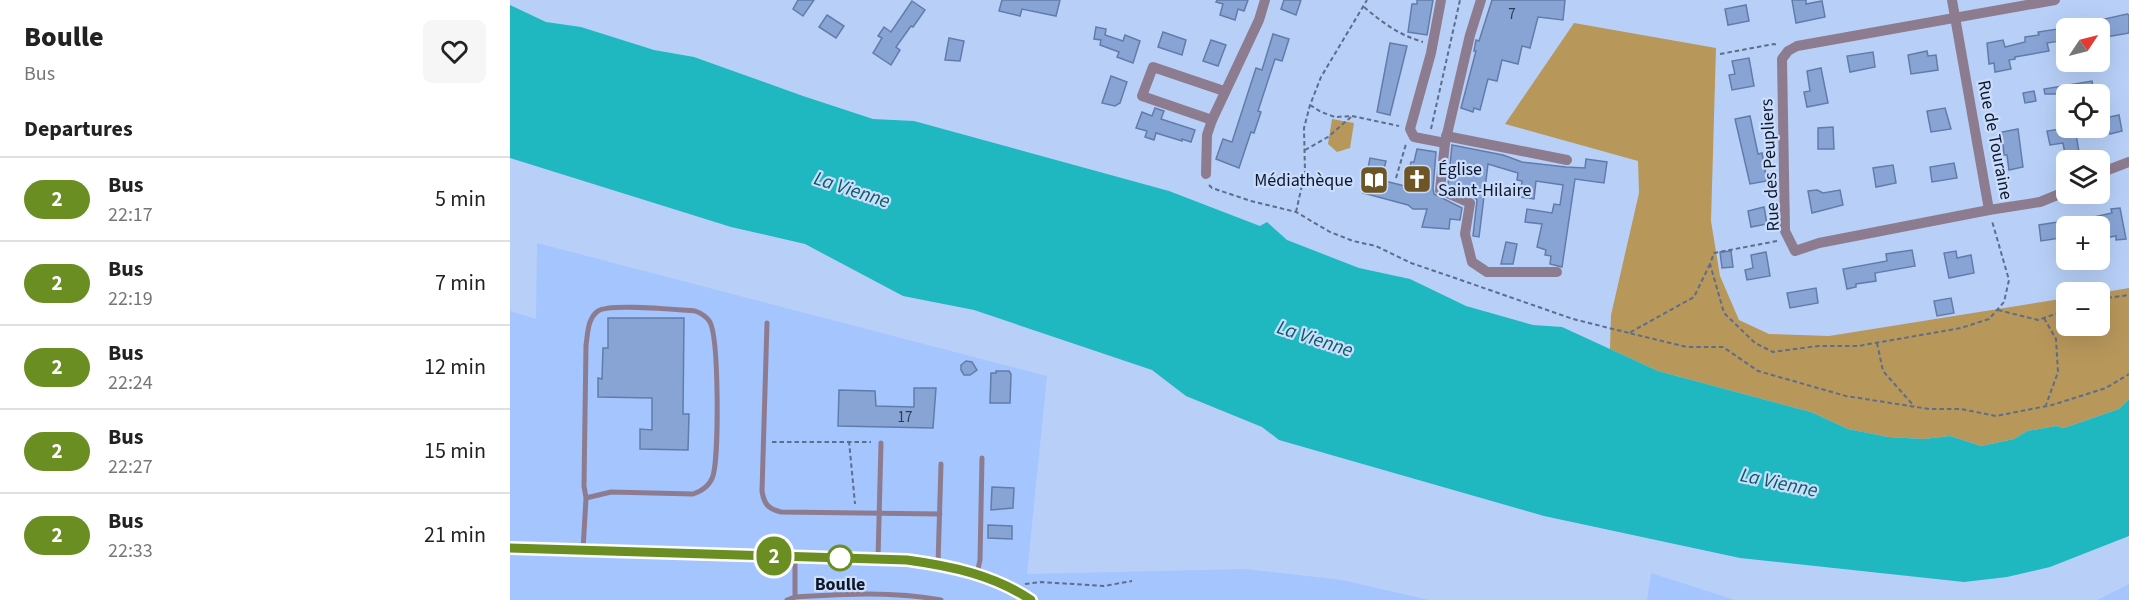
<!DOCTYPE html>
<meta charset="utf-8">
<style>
body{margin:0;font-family:"Source Sans 3",sans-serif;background:#f6f6f6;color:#222;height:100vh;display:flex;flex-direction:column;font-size:22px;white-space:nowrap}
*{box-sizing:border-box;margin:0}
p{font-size:20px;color:#767676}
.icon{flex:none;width:33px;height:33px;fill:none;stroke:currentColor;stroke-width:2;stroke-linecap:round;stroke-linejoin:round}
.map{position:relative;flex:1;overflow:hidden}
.side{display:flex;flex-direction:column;background:#fff;width:510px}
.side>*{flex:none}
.badge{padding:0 12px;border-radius:20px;font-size:21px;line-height:39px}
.needle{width:39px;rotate:55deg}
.fabs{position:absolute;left:1546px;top:18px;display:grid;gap:12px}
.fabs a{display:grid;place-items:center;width:54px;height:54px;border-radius:9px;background:#fff;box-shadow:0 6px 24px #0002;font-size:30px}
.map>.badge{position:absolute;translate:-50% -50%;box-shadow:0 0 0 3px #fff}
h2{padding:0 24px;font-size:22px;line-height:54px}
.round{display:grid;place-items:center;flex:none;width:63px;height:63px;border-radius:9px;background:#f6f6f6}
.head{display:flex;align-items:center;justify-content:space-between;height:102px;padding:0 24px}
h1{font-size:28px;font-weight:800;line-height:45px}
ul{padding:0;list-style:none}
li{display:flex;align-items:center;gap:18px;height:84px;padding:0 24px;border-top:2px solid #e0e0e0}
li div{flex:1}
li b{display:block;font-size:22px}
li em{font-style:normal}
li .badge{min-width:66px;font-weight:700;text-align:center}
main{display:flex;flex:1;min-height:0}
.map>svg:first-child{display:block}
.built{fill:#a5c5fe}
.green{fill:#b8975b}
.water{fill:#1fb7c0}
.building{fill:#88a4d5;stroke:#627caa;stroke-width:1.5}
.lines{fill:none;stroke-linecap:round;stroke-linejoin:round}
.path{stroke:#5d6d8a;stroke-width:2;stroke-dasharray:4.5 3;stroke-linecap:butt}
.lane{stroke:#8d7c90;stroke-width:5}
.street{stroke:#8d7c90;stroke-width:10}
.line-casing{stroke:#fff;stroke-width:14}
.line{stroke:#6b8e23;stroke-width:9}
.stop-dot{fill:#fff;stroke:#6b8e23;stroke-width:3}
.labels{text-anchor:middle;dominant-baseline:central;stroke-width:4.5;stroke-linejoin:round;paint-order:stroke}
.number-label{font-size:15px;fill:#2c3b55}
.street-label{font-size:18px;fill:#0e182a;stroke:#cbddfc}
.poi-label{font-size:18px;fill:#0e182a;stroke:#cbddfc;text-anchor:start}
.stop-label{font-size:18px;font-weight:bold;fill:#0e182a;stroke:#cbddfc}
.water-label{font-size:20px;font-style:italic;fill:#0a5b60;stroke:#cbddfc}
</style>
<main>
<section class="side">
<div class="head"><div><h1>Boulle</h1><p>Bus</p></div><a class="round"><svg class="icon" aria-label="heart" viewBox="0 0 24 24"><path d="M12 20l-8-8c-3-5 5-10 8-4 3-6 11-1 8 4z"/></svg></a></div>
<h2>Departures</h2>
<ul>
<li><span class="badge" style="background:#6b8e23;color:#fff">2</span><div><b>Bus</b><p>22:17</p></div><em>5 min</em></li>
<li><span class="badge" style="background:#6b8e23;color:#fff">2</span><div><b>Bus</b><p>22:19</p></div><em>7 min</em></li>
<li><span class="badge" style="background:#6b8e23;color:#fff">2</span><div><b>Bus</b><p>22:24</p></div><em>12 min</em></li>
<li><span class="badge" style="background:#6b8e23;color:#fff">2</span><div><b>Bus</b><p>22:27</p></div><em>15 min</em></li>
<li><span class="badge" style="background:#6b8e23;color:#fff">2</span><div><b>Bus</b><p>22:33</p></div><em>21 min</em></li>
</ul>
</section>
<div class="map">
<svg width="1619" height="600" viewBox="0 0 1619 600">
<rect width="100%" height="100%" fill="#b8d0f8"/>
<!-- built -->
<g class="built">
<path d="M27,243L537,376L517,574L736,569L832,580L919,600H0V311L26,319Z"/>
<path d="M1141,573L1225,600H1137Z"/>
<path d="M1619,584V600H1587Z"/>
</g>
<!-- green -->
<g class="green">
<path d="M1064,23L1206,48L1201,221L1210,276L1229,320L1259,334L1319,336L1557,298V326H1590V293L1619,288V399L1609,409L1554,428L1546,426L1517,431L1504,439L1471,446L1440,436L1414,439L1378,437L1338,429L1301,412L1148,371L1100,349L1101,315L1129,193L1128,161L995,124Z"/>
<path d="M822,119L844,123L840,148L827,152L818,144Z"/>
</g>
<!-- water -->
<path class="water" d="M0,5L36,22L71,27L144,50L184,57L293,96L363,119L404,121L659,191L750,226L757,222L777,240L849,268L900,279L956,306L1023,325L1052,327L1148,371L1301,412L1338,429L1378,437L1414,439L1440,436L1471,446L1504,439L1517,431L1546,426L1554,428L1609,409L1619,399V536L1540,567L1497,577L1454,582L1230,558L1034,516L769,440L752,427L676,396L642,370L464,310L393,296L295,244L221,227L0,158Z"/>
<!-- building -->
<g class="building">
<path d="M288,0H304L293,16L283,9Z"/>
<path d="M492,0H550L546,16L512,9L510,16L489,11Z"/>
<path d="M707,0H738L734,11L728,9L725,20L710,15L713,4L706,2Z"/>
<path d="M774,0H791L786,15L771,9Z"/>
<path d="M907,0H923L917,35L898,32L902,4H907Z"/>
<path d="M982,0H1055L1053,20L1028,17L1020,48L1012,46L1008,64L992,60L987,81L978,79L970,110L964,108L963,112L951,108L966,51H964L966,40L969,41Z"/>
<path d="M1282,0H1296V4L1312,1L1315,17L1286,23Z"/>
<path d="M402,1L415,10L403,27L401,26L386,47L390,50L381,65L363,53L372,38L368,36L374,27L381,32Z"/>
<path d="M1236,5L1239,21L1218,25L1215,9Z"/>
<path d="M1617,14L1619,15V33L1590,38V20Z"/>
<path d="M317,15L334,26L326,38L309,27Z"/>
<path d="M586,27L596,29L595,35L613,41L615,35L630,41L623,63L607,57L609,52L590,45L591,40L584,39Z"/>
<path d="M1554,28L1556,40L1537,43L1539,51L1505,57V59L1499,60L1501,69L1485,72L1484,63L1479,64L1477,43L1493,40L1495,47L1515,42V37L1529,35L1528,32Z"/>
<path d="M653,32L676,40L672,55L648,47Z"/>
<path d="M763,34L779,39L772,61L765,59L748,111L751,112L744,133L741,132L729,168L706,159L713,139L722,142L746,68L752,70Z"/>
<path d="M439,38L454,41L450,61L435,60Z"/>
<path d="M701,40L716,45L708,66L693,61Z"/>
<path d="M880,43L897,46L880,115L867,112Z"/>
<path d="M1417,51L1418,56L1426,55L1428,70L1401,74L1398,55Z"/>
<path d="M1363,52L1365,67L1340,72L1337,56Z"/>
<path d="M1239,58L1244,86L1222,90L1219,75L1225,74L1222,61Z"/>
<path d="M1311,68L1318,103L1297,107L1294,92L1300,91L1297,71Z"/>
<path d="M601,76L617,82L610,103L605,106L592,103Z"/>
<path d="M1582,81L1584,94H1535L1534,89Z"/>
<path d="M1524,91L1526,101L1515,103L1513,93Z"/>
<path d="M645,108L654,111L651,119L685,130L681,142L672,139V141L646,133L644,140L635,137L637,131L626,128L632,112L642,116Z"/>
<path d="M1435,108L1441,129L1421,132L1417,111Z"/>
<path d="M1609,115L1612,131L1600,134L1599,130L1590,132V119Z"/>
<path d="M1240,116L1248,154L1252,153L1257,181L1240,184L1225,119Z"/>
<path d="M1323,127L1324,149H1308V128Z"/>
<path d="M1557,128H1565L1569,152L1555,154L1553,143L1540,145L1537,131Z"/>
<path d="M1508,129L1513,167L1499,170L1497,155H1494L1492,132Z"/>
<path d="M942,145L993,155L1012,162L1056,167L1075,168L1076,159L1097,162L1094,183L1065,179L1052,267L1040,264L1041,256L1035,255L1036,250L1027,247L1032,224L1015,222L1017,209L1042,213L1044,204L1050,205L1053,185L1026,181L1024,199L1010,197L1012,181L1007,180L1008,173L978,164L969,237L963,236L967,200L963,196L938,185Z"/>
<path d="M907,149L926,152L923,189L924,194L952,208L950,220L940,219L939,229L912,227L917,209H903L898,205L853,193L860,158L876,161L871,180L895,186L901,162H904Z"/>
<path d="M1444,163L1447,178L1422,182L1420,167Z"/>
<path d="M1383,165L1386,183L1366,187L1363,168Z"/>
<path d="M1307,190L1313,193L1330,190L1333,205L1302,213L1298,191Z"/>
<path d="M1254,207L1257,224L1241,227L1238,211Z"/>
<path d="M1610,208L1616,239L1606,240V236L1590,239V226H1581L1579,218L1602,213L1601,209Z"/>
<path d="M1554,221L1557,237L1531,241L1529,225Z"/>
<path d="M996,242L1007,244L1003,264H991Z"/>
<path d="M1402,250L1405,266L1365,273L1366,281L1346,284V287L1337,289L1333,269L1377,261L1376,254Z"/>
<path d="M1221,251L1223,267L1212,268L1210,252Z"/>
<path d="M1446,251L1447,258L1461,255L1464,273L1439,278L1434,253Z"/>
<path d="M1256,252L1260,276L1237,280L1235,270L1243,268L1241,255Z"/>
<path d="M1306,288L1308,303L1280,308L1277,293Z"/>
<path d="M1441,298L1444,313L1427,316L1424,301Z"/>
<path d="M98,318H174L173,414H179L178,450L130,449V429L142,430V398L88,397V378L92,379L93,348H98Z"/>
<path d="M456,361L462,362L467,370L460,375H454L451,370V365Z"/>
<path d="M486,371H499L501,374L500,403H480L481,373H486Z"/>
<path d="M404,388H426L423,428L328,426L329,390L365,391L366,406L404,407Z"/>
<path d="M482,487L504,488L503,508L481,510Z"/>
<path d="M478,525L502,526V539L478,538Z"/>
</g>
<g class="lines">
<!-- path -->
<g class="path">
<path d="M854,7C873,23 889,35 913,42"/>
<path d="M1210,54L1264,44L1267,45"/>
<path d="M800,105L811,112L825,117L842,116L889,126"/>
<path d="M921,129L950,0"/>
<path d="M795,150L818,137L841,117"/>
<path d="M886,178L896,144"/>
<path d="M699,185L702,188L741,201L786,212L820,232L843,241L866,246L901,263L945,278L1063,319L1119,333"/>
<path d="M786,212L795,172L794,128L800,105L811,77L857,0"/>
<path d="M1267,241L1204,253L1200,264L1214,313L1245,343L1263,352L1308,346H1348L1451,328L1479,319L1494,302L1499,280L1482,221"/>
<path d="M1200,264L1184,297L1119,333L1177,347H1213L1248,371L1336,396L1419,409H1451L1486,416L1542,405L1596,388L1619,374"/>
<path d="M1590,299L1619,295"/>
<path d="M1488,310L1528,320L1557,310"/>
<path d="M1534,318L1546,339L1548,372L1536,405"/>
<path d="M1367,343L1373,371L1404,406"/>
<path d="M339,441L345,504"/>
<path d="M262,442H361"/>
<path d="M515,584L531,582L594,586L622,581"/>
</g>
<!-- lane -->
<g class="lane">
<path d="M257,323L252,491C254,504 258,509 271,512L430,514"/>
<path d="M73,550L76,498L74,486L76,345C78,334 77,319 88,311C100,303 167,310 185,311C191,313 196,316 200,322C209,340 209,455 203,476C200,485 192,491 183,494L101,492L76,498"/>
<path d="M368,559L371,443"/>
<path d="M428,564L431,464"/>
<path d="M467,574L470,560L472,458"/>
<path d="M285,597C334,594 383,591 431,600"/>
<path d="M277,600L285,597V557"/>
</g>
<!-- street -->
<g class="street">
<path d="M931,0L921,53L900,129L904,137L935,143L960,35L971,0"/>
<path d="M1442,0L1479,210L1530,202L1557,191"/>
<path d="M714,91L643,67L632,96L702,120L749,20L755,0"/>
<path d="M936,136L1057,160"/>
<path d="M935,143L930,190L960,203L955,234L962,262L977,272H1047"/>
<path d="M1590,173L1619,162"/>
<path d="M696,174L697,135L702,120"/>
<path d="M1479,210L1309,243L1285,251L1275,231L1272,59L1278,51L1287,46L1545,0"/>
<path d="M0,548L397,560C441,566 483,575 521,600"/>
</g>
</g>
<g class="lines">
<!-- line casing -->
<g class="line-casing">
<path id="line" d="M0,548L397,560C441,566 484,575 521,600"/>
</g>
<!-- line -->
<use href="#line" class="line"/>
</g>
<!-- icons -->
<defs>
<g id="church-square" transform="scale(1.5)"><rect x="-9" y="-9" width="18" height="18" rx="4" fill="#6e5526" stroke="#cbddfc"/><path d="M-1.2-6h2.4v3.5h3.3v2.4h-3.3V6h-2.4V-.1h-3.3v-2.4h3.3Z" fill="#fff"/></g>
<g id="library-square" transform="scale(1.5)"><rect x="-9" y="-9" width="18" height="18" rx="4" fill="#6e5526" stroke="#cbddfc"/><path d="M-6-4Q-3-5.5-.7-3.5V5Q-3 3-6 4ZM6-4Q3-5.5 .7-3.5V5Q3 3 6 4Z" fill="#fff"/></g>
</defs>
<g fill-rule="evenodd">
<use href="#church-square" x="907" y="179"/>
<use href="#library-square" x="864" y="180"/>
</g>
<!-- markers -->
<circle class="stop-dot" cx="330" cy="558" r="12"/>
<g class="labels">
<!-- number labels -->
<g class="number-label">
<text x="1002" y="14">7</text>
<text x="395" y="417">17</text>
</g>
<!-- street labels -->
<g class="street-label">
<text transform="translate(1485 140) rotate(79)">Rue de Touraine</text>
<text transform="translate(1260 165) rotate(-93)">Rue des Peupliers</text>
</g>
<!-- poi labels -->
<g class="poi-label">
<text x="928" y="169">Église<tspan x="928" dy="21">Saint-Hilaire</tspan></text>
<text x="843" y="180" text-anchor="end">Médiathèque</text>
</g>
<!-- stop labels -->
<g class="stop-label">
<text x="330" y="584">Boulle</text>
</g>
<!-- water labels -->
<g class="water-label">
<text transform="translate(342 190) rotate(18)">La Vienne</text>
<text transform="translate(805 339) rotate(18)">La Vienne</text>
<text transform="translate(1269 483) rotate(12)">La Vienne</text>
</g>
</g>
</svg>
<div class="fabs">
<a><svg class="needle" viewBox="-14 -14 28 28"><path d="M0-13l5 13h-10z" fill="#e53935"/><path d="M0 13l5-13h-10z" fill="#767676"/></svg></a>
<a><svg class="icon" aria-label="locate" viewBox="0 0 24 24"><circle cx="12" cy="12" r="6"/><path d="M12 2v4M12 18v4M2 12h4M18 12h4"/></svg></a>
<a><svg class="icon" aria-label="layers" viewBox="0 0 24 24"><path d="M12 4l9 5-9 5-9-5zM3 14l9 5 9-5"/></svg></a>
<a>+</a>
<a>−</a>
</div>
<b class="badge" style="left:264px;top:556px;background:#6b8e23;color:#fff">2</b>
</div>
</main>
